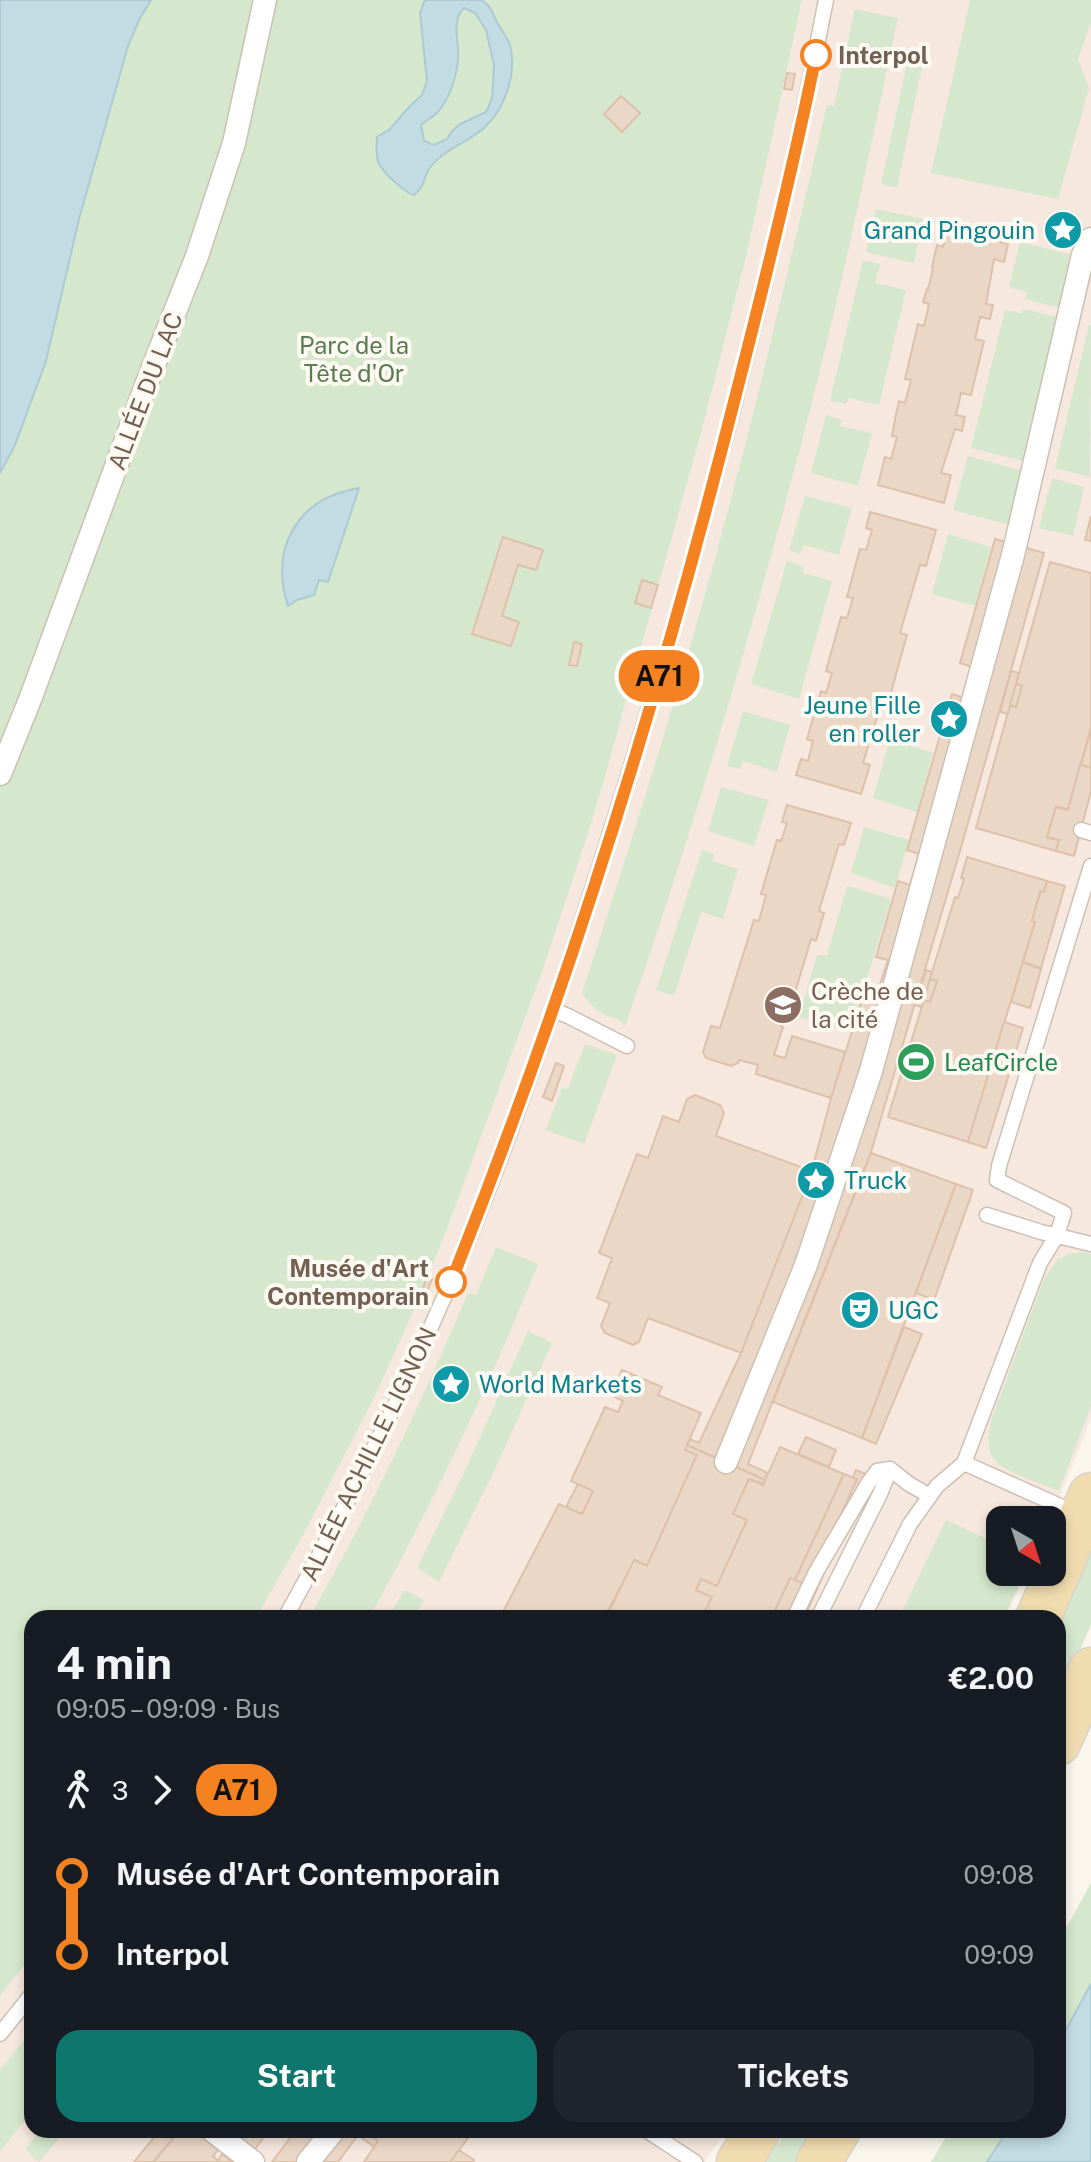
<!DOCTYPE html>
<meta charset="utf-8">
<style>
body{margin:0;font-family:"Public Sans",sans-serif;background:#20242c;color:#f1f3f6;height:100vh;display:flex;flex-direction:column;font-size:30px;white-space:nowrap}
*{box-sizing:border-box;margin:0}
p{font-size:26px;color:#9ea1a6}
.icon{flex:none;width:44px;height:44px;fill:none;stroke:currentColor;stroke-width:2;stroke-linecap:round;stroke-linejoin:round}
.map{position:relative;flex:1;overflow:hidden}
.panel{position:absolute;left:24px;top:1610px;width:1042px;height:528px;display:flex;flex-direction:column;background:#171b24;border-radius:24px;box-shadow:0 4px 12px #0003}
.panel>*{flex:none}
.badge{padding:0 16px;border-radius:26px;font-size:28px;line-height:52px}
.needle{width:52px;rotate:141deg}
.fabs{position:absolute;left:986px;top:1506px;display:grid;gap:16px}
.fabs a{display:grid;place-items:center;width:80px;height:80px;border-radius:16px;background:#171b24;box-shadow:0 4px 12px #0003;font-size:40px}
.map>.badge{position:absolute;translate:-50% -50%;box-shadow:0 0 0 4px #fff}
.legs{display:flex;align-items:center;gap:12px;height:88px;padding:0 32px;font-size:26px}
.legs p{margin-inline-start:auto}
.overview{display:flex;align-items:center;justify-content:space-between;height:136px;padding:0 32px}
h1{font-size:44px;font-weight:700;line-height:60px}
.action{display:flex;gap:16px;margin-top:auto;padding:16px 32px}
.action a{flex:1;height:92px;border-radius:24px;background:#0f766e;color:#fff;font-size:32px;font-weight:700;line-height:92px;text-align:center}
.action a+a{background:#20242c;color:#f1f3f6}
ul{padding:0 32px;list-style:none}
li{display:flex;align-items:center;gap:28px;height:80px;font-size:30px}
li i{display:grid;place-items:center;width:12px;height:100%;margin:0 10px;background:currentColor}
li i::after{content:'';width:20px;height:20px;margin:-10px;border:6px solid;border-radius:50%;background:#171b24}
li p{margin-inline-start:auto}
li:first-child i{background:linear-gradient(#0000 50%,currentColor 0)}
li:last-child i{background:linear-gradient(currentColor 50%,#0000 0)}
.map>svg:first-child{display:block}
.commercial{fill:#f6e8df}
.green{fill:#d5e7cc}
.water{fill:#c3dce3;stroke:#abcad3;stroke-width:2;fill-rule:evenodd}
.building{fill:#ebd7c6;stroke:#ddc1aa;stroke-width:2}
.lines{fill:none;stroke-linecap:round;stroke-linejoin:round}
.service-casing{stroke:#ccc0b3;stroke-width:17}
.pedestrian-casing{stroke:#ccc0b3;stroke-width:25}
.primary-casing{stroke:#d8d2cf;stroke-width:47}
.service{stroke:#fff;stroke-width:14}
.pedestrian{stroke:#fff;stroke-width:22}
.primary{stroke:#f0dcae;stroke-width:44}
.line-1-casing{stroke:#fff;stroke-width:18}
.line-1{stroke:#f58220;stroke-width:12}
.stop-1-dot{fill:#fff;stroke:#f58220;stroke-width:4}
.labels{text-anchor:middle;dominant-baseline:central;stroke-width:8;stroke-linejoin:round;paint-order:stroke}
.stop-label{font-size:24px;font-weight:bold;fill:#746052;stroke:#fdfaf3;text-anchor:start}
.culture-label{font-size:24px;fill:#0d838f;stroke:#fdfaf3;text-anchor:start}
.park-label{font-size:24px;fill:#597d4f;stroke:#fdfaf3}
.street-label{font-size:24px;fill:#746052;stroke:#fdfaf3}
.education-label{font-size:24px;fill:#785e54;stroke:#fdfaf3;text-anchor:start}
.leisure-label{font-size:24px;fill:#27864d;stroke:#fdfaf3;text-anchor:start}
</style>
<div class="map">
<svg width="1091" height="2162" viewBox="0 0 1091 2162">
<rect width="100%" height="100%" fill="#fbf6ed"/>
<!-- commercial -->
<g class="commercial">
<path d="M802,0H1091V1418L1051,1520H1000V1572H1027L1005,1618H256L305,1532L338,1468L375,1396L406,1328L444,1237L542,972L594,815L700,437L746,257Z"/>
<path d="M32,1955V2130H726L705,2162H0V1996Z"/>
</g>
<!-- green -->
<g class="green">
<path d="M0,0H802L746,257L700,437L594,815L542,972L444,1237L406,1328L375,1396L305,1532L256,1618H32V1955L0,1996Z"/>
<path d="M970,0H1091V23L1078,59L1089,88L1058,199L931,173Z"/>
<path d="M855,9L898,18C868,158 840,298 803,437C751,635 693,832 625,1026L618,1019C603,1017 590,1006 582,993C625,861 668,728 705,594C751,432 788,269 827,105L834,106Z"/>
<path d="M910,49L925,52L897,188L881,184Z"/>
<path d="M876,209L923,219L914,263L866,252Z"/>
<path d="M1020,242L1077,256L1064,309L1025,299L1027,292L1009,287Z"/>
<path d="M863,260L880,264L875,283L906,290L879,405L849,398L846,404L830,401Z"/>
<path d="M1023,309L1061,318L1027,462L971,448L1005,310L1022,313Z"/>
<path d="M1089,325H1091L1090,477L1055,468Z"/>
<path d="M826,415L842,420L840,426L872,433L858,486L811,473Z"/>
<path d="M968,456L1023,471L1010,525L953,510Z"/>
<path d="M1052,478L1084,487L1073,536L1039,528Z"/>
<path d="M805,496L852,508L839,555L804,545L800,554L789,550Z"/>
<path d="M948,534L991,547L975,606L932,594Z"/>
<path d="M787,561L803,566V573L832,581L799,699L751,684Z"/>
<path d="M743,711L790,725L777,772L743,761L740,769L727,766Z"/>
<path d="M890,739L933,753L917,812L873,798Z"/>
<path d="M721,787L769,800L754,846L708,831Z"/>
<path d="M864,827L909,840L895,888L851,873Z"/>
<path d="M702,850L714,854L713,861L738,869L723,919L701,912L674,996L656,990Z"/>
<path d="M847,886L891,899L851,1032L799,1017L817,955H827Z"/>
<path d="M585,1044L617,1055L584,1144L546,1130L562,1088L568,1089Z"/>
<path d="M496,1247L538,1264C489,1386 433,1503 369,1618H309C369,1513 421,1404 468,1293L476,1295Z"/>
<path d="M1081,1252L1091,1254V1406L1059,1491C1042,1484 1000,1472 992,1456C986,1444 989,1430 992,1418L1044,1279L1058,1259L1069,1254Z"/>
<path d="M528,1331L552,1343L495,1469L439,1582L417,1568L468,1464Z"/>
<path d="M946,1520L1000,1545V1572H1026L1003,1618H899Z"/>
<path d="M1091,1550V1625L1058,1699V1622Z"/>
<path d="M404,1590L424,1600L414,1618H388Z"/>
<path d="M1091,1883V1984L1058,2044V1943Z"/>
<path d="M32,2030V2112L0,2151V2070Z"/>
<path d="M40,2130H66L39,2162L25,2149Z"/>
<path d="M787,2130H815L796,2162H766Z"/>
<path d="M950,2130H1008L987,2162H931Z"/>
</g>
<!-- water -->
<g class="water">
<path d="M0,0H151L139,20L128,46L79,219L46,361L15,445L0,473Z"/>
<path d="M425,0C437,0 471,0 480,0C491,3 493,15 498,24C502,31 507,37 510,45C517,71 506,106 487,125C471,142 442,149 429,169C422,180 426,186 414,195C405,193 384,173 379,164C375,156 377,145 377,137L390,129L409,107L422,95L427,81L420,13ZM464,8L475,13L486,30L494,65L492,99L486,112L460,124L452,131L447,139L434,145L424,141L421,125C426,121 432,117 437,113C449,100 457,76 458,59C460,42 450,22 464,8Z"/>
<path d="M359,488L328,582L319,580L314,595L297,600L288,606C269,547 298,498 359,488Z"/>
<path d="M1091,1984V2162H987L1008,2130H1058V2044Z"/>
</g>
<!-- building -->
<g class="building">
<path d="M787,73L795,74L792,90L784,89Z"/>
<path d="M621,96L640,113L622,132L604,114Z"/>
<path d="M948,229L1008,244L1004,262L994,259L986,304L993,305L990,319L980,317L975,339L984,341L971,395L961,393L956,415L965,417L962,431L955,429L941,473L951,475L944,503L878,485L885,457L891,459L897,437L892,436L896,414L899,401L905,403L911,380L905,379L918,324L924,326L929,304L923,302L927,289L928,290L933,268L932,267L937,245L943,247Z"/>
<path d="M870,512L936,530L926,566L920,565L900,633L907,635L888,703L882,701L863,763L870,765L861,794L796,775L801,759L808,761L813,741L807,739L821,691L826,693L832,673L826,671L841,617L847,618L853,598L847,597L860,549L866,550L872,530L866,528Z"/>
<path d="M1091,516V541L1085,540Z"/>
<path d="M503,537L543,550L536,570L518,565L502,616L519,622L511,646L472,634Z"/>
<path d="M995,539L1044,553L962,844L871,1152L748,1464L768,1473L765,1480L687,1445L690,1439L699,1443L741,1353L812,1170L831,1098L867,984L879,987L888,960L876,957L898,881L910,885L919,854L907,850L952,694L964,698L972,667L960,663Z"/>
<path d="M1050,562L1091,573V728L1068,809L1056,807L1047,837L1059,840L1056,851L976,828L1010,705L1016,707L1019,696L1022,686L1016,684Z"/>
<path d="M642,580L658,585L651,608L635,603Z"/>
<path d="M574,642L582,644L577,666L569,665Z"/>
<path d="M1011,671L1019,673L1008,714L1000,712Z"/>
<path d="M1016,684L1022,686L1016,707L1010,705Z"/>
<path d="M1091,729V768L1081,765Z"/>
<path d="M1080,765L1091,768V791L1074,856L1056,851L1059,840L1047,837L1056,807L1068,810Z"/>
<path d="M787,805L851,823L844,845L839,844L819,911L824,913L816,941L811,939L792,1003L797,1004L793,1015L785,1013L781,1026L783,1027L774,1055L785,1058L792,1036L845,1052L831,1098L756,1074L758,1065L739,1060L738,1063L731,1066L706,1058L703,1052L711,1026L720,1028L754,920L759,921L766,895L761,894L777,840L781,841L787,823L782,822Z"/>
<path d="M967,857L1047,881L1044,892L1040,891L1032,921L1035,922L968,1142L888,1117L924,1000L930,1002L937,981L930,979L955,897L958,898L964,879L961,878Z"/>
<path d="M1047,881L1065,886L1041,968L1023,962L1035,922L1032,921L1037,903L1041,891L1044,892Z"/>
<path d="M1023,962L1041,969L1030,1008L1011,1002Z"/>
<path d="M926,970L932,972L922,1007L915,1005Z"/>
<path d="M930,979L937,981L930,1002L924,1000Z"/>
<path d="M1004,1022L1023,1028L1011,1068L992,1062Z"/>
<path d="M992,1062L1011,1068L986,1148L968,1142Z"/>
<path d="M556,1063L564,1066L552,1101L543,1097Z"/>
<path d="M695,1095L720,1105L724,1113L716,1136L812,1171L741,1353L648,1318L639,1342L633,1345L605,1333L601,1326L610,1303L597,1298L612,1258L599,1253L637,1154L648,1158L663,1116L679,1122L687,1099Z"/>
<path d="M871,1153L956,1184L862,1438L773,1402Z"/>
<path d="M956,1184L973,1190L934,1300L916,1293Z"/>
<path d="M427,1277L432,1279L427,1293L422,1291Z"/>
<path d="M904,1327L922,1334L876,1444L862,1438Z"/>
<path d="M622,1370L662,1387L658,1395L701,1413L685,1450L697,1455L647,1566L635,1560L604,1618H520L504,1610L559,1504L582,1514L593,1491L571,1481L605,1407L618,1412L623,1401L611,1395Z"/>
<path d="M806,1437L836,1450L829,1467L798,1454Z"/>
<path d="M687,1445L765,1480L763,1484L749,1479L733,1514L747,1520L717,1586L701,1579L696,1590L712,1597L702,1618H606L634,1560L647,1566L697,1455L685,1450Z"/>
<path d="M780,1447L844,1474L795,1580L790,1578L773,1615L777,1618H702L712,1597L696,1590L701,1579L717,1586L747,1520L733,1514L749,1479L763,1485Z"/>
<path d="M856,1470L868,1475L804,1618H777L773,1615L790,1578L795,1580L829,1508L838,1512Z"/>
<path d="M844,1474L857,1479L809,1586L795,1580Z"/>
<path d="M578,1484L593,1491L582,1514L566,1507Z"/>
<path d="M160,2130H180L153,2162H134Z"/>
<path d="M180,2130H190L189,2132L193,2135L195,2132L218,2150L213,2156L218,2161L222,2154L232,2162H154Z"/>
<path d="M234,2130H269L253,2152L237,2139L241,2135Z"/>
<path d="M296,2130H363L378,2141L374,2147L358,2135L338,2162H272Z"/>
<path d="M362,2130H474L450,2162H364L378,2141Z"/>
<path d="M459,2150L474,2160L473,2162H450Z"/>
</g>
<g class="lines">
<!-- service casing -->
<g class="service-casing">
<g id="service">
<path d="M1081,830L1091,833"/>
<path d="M553,1010L568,1016L627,1046"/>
<path d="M987,1215L1041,1232L1091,1244"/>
<path d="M890,1469L909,1484L930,1496"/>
<path d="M1078,1516L1060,1506L964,1463L1040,1263L1057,1235L1064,1213L997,1180L999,1166L1091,866"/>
<path d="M285,1618C345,1510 400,1400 449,1286C516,1131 567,969 618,808C702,543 773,273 826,0"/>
<path d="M794,1618L816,1572L869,1482L877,1471L890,1469L880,1494L818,1618"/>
<path d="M863,1618L910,1524L937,1486L964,1463"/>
<path d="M0,2034L32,1994"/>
<path d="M646,2130L695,2162"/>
</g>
</g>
<!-- pedestrian casing -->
<g class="pedestrian-casing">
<g id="pedestrian">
<path d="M0,774L31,697L148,380L197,256L234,143L265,0"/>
<path d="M726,1462L806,1265L871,1071L1013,555L1083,255L1091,239"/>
<path d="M212,2130L253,2162"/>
<path d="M308,2162L334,2130"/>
</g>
</g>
<!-- primary casing -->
<g class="primary-casing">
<g id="primary">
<path d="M1038,1618L1091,1495"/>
<path d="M1058,1743L1091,1670"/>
<path d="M739,2162L758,2130"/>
<path d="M819,2162L838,2130"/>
</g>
</g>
<!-- service -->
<use href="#service" class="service"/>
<!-- pedestrian -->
<use href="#pedestrian" class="pedestrian"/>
<!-- primary -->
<use href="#primary" class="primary"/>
</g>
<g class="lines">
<!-- line-1 casing -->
<g class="line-1-casing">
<path id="line-1" d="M451,1282C567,993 660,695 736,394C765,281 793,169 816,55"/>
</g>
<!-- line-1 -->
<use href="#line-1" class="line-1"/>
</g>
<!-- icons -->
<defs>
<g id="sight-disc" transform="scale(2)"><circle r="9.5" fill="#0f9aa8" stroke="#fdfaf3"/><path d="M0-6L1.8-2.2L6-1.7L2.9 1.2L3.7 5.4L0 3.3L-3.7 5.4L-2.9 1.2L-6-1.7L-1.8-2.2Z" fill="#fff"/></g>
<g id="school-disc" transform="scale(2)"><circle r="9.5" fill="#8d6e63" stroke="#fdfaf3"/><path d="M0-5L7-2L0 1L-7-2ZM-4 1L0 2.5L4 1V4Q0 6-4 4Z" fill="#fff"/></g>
<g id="stadium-disc" transform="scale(2)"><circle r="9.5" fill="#2e9e5b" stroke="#fdfaf3"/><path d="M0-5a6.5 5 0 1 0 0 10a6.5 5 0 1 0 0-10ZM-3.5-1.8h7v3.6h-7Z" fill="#fff"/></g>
<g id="theatre-disc" transform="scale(2)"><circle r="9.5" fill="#0f9aa8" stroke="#fdfaf3"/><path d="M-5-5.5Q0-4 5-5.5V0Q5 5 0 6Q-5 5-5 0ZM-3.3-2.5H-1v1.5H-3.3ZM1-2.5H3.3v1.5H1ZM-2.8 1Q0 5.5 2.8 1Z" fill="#fff"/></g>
</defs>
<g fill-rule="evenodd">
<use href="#sight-disc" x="1063" y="230"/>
<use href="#sight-disc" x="949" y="719"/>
<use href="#school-disc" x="783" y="1005"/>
<use href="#stadium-disc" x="916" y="1062"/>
<use href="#sight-disc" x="816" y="1180"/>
<use href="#theatre-disc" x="860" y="1310"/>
<use href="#sight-disc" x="451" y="1384"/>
</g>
<!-- markers -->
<g class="stop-1-dot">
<circle cx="816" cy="55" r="14"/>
<circle cx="451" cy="1282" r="14"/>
</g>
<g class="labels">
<!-- stop labels -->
<g class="stop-label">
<text x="838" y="55">Interpol</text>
<text x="429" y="1268" text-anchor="end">Musée d'Art<tspan x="429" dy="28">Contemporain</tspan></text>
</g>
<!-- culture labels -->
<g class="culture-label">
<text x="1035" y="230" text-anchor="end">Grand Pingouin</text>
<text x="921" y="705" text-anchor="end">Jeune Fille<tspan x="921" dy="28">en roller</tspan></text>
<text x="844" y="1180">Truck</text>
<text x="888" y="1310">UGC</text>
<text x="479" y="1384">World Markets</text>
</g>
<!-- park labels -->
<g class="park-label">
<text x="354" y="345">Parc de la<tspan x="354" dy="28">Tête d'Or</tspan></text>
</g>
<!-- street labels -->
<g class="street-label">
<text transform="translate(145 391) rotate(-69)">ALLÉE DU LAC</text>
<text transform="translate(368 1454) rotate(-64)">ALLÉE ACHILLE LIGNON</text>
</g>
<!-- education labels -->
<g class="education-label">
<text x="811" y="991">Crèche de<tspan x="811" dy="28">la cité</tspan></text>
</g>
<!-- leisure labels -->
<g class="leisure-label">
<text x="944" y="1062">LeafCircle</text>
</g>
</g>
</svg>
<div class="fabs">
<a><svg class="needle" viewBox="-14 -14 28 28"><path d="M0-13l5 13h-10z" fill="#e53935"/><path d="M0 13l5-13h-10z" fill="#9ea1a6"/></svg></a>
</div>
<b class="badge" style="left:659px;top:676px;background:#f58220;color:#111">A71</b>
<section class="panel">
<div class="overview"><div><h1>4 min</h1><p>09:05 – 09:09 · Bus</p></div><b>€2.00</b></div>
<div class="legs"><svg class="icon" aria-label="walk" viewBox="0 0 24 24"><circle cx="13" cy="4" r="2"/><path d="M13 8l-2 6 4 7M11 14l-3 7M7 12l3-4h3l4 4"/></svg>3<svg class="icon" aria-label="forward" viewBox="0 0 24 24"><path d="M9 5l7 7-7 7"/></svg><b class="badge" style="background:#f58220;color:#111">A71</b></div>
<ul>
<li><i style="color:#f58220"></i><b>Musée d'Art Contemporain</b><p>09:08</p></li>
<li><i style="color:#f58220"></i><b>Interpol</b><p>09:09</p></li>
</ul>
<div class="action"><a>Start</a><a>Tickets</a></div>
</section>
</div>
